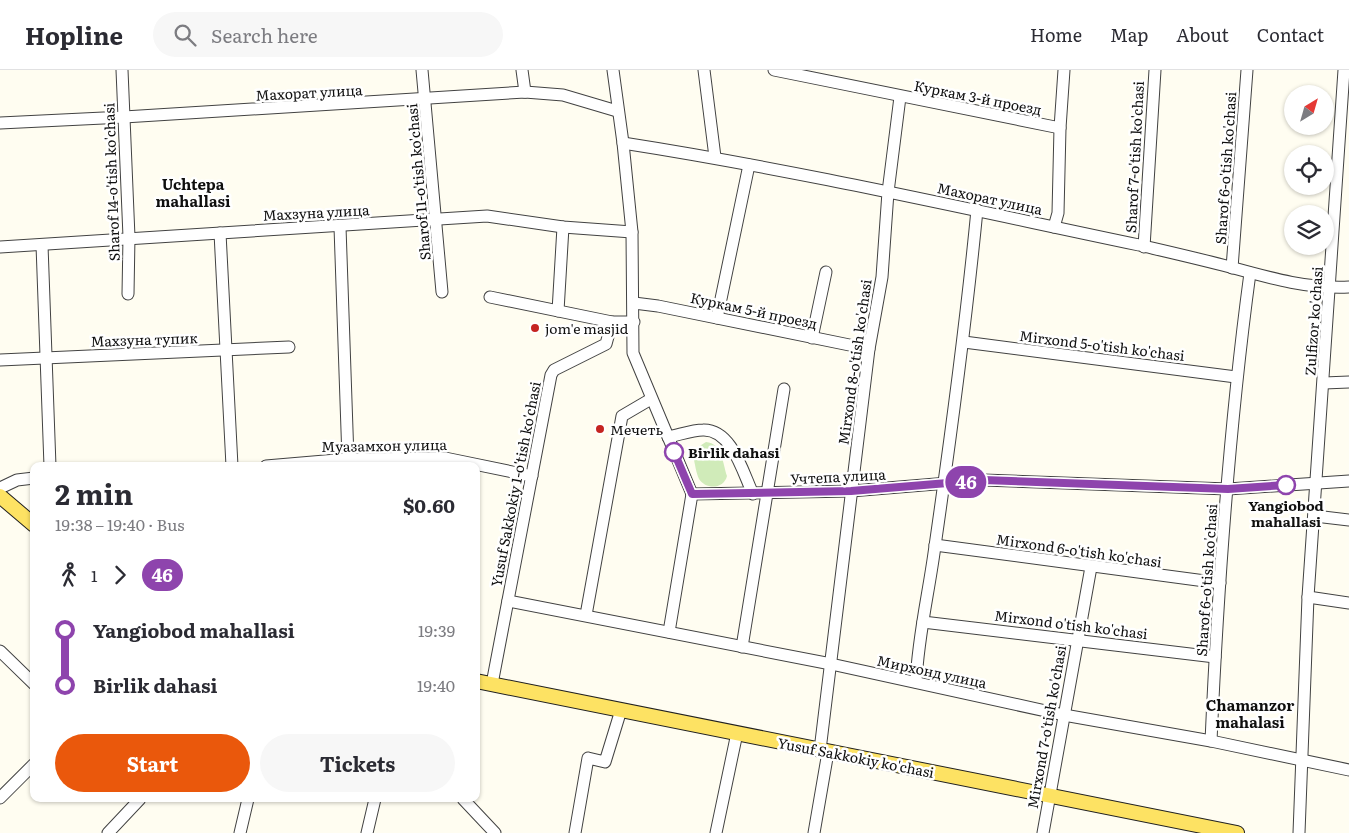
<!DOCTYPE html>
<meta charset="utf-8">
<style>
body{margin:0;font-family:Literata,serif;background:#f7f7f7;color:#2b2b33;height:100vh;display:flex;flex-direction:column;font-size:19px;white-space:nowrap}
*{box-sizing:border-box;margin:0}
p{font-size:16px;color:#7c7c81}
.icon{flex:none;width:28px;height:28px;fill:none;stroke:currentColor;stroke-width:2;stroke-linecap:round;stroke-linejoin:round}
.map{position:relative;flex:1;overflow:hidden}
.side{position:absolute;left:30px;top:392px;width:450px;height:340px;display:flex;flex-direction:column;background:#fff;border-radius:10px;box-shadow:0 1px 4px #0004}
.side>*{flex:none}
.badge{padding:0 10px;border-radius:16px;font-size:18px;line-height:32px}
.needle{width:32px;rotate:37deg}
.controls{position:absolute;left:1284px;top:15px;display:grid;gap:10px}
.controls a{display:grid;place-items:center;width:50px;height:50px;border-radius:50%;background:#fff;box-shadow:0 1px 4px #0004;font-size:25px}
.map>.badge{position:absolute;translate:-50% -50%;box-shadow:0 0 0 2px #fff}
.legs{display:flex;align-items:center;gap:8px;height:55px;padding:0 25px;font-size:16px}
.legs p{margin-inline-start:auto}
.head{display:flex;align-items:center;justify-content:space-between;height:85px;padding:0 25px}
h1{font-size:28px;font-weight:700;line-height:38px}
.primary-button{display:flex;gap:10px;margin-top:auto;padding:10px 25px}
.primary-button a{flex:1;height:58px;border-radius:30px;background:#ea580c;color:#fff;font-size:20px;font-weight:700;line-height:58px;text-align:center}
.primary-button a+a{background:#f7f7f7;color:#2b2b33}
ul{padding:0 25px;list-style:none}
li{display:flex;align-items:center;gap:18px;height:55px;font-size:19px}
li i{display:grid;place-items:center;width:8px;height:100%;margin:0 6px;background:currentColor}
li i::after{content:'';width:12px;height:12px;margin:-6px;border:4px solid;border-radius:50%;background:#fff}
li p{margin-inline-start:auto}
li:first-child i{background:linear-gradient(#0000 50%,currentColor 0)}
li:last-child i{background:linear-gradient(currentColor 50%,#0000 0)}
header{display:flex;align-items:center;gap:30px;box-sizing:border-box;height:70px;padding:0 25px;background:#fff;border-bottom:1px solid #e1e1e2}
header strong{font-size:24px}
nav{display:flex;gap:28px;margin-inline-start:auto;font-size:18px}
.search{width:350px;height:45px;background:#f7f7f7;display:flex;align-items:center;gap:12px;box-sizing:border-box;padding:0 18px;border-radius:28px;color:#7c7c81;font-size:19px}
.map>svg:first-child{display:block}
.green{fill:#d0ebb9}
.lines{fill:none;stroke-linecap:round;stroke-linejoin:round}
.minor-casing{stroke:#424242;stroke-width:13}
.major-casing{stroke:#202020;stroke-width:16}
.minor{stroke:#fff;stroke-width:11}
.major{stroke:#fde263;stroke-width:14}
.line-1-casing{stroke:#fff;stroke-width:11}
.line-1{stroke:#8e44ad;stroke-width:8}
.poi-dot{fill:#c52421;stroke:#fff;stroke-width:2}
.stop-1-dot{fill:#fff;stroke:#8e44ad;stroke-width:2.5}
.labels{text-anchor:middle;dominant-baseline:central;stroke-width:5;stroke-linejoin:round;paint-order:stroke}
.street-label{font-size:14px;fill:#0f0f0f;stroke:#fff}
.poi-label{font-size:14px;fill:#0f0f0f;stroke:#fff;text-anchor:start}
.stop-label{font-size:14px;font-weight:bold;fill:#0f0f0f;stroke:#fff;text-anchor:start}
.neighbourhood-label{font-size:15px;font-weight:bold;fill:#0f0f0f;stroke:#fff}
</style>
<header>
<strong>Hopline</strong>
<div class="search"><svg class="icon" aria-label="search" viewBox="0 0 24 24"><circle cx="10" cy="10" r="6"/><path d="M15 15l6 6"/></svg>Search here</div>
<nav><a>Home</a><a>Map</a><a>About</a><a>Contact</a></nav>
</header>
<div class="map">
<svg width="1349" height="763" viewBox="0 0 1349 763">
<rect width="100%" height="100%" fill="#fffdf1"/>
<!-- green -->
<path class="green" d="M706,372C722,373 723,394 727,406C724,419 706,420 699,409C696,403 695,393 693,386L698,377Z"/>
<g class="lines">
<!-- minor casing -->
<g class="minor-casing">
<g id="minor">
<path d="M122,0L129,167L128,224"/>
<path d="M422,0L442,222"/>
<path d="M522,0L525,22"/>
<path d="M613,0L623,73L632,162L633,283L692,424"/>
<path d="M704,0L715,87"/>
<path d="M774,0L1060,58"/>
<path d="M0,53L124,47L525,22L563,25L617,41"/>
<path d="M623,73C796,100 967,139 1139,175C1169,182 1200,189 1230,197C1270,208 1308,219 1349,217"/>
<path d="M340,157L348,389"/>
<path d="M1054,157L1058,143L1060,58L1064,0"/>
<path d="M220,163L232,396"/>
<path d="M42,175L50,396"/>
<path d="M0,177L487,146L563,157L632,162"/>
<path d="M1144,177L1155,0"/>
<path d="M1232,198L1247,0"/>
<path d="M490,227L612,252H634"/>
<path d="M634,233L658,236L869,279"/>
<path d="M558,241L563,157"/>
<path d="M717,248L749,95"/>
<path d="M812,268L826,202"/>
<path d="M964,272L1236,307"/>
<path d="M0,290L289,277"/>
<path d="M1324,313L1349,312"/>
<path d="M668,367C679,365 692,360 703,360C732,359 743,403 753,424"/>
<path d="M266,396L348,389L445,388L532,406"/>
<path d="M0,418L17,410L34,408"/>
<path d="M692,424L851,421L984,410L1228,419L1349,411"/>
<path d="M1315,446L1349,450"/>
<path d="M935,475L1220,513"/>
<path d="M1308,527L1349,533"/>
<path d="M508,531L831,594L1064,645L1211,671L1349,700"/>
<path d="M586,545L622,346L651,329"/>
<path d="M923,552L1215,587"/>
<path d="M669,562L692,424"/>
<path d="M742,577L784,319"/>
<path d="M0,581L34,614"/>
<path d="M916,612C918,566 929,522 935,476C951,365 966,253 977,140"/>
<path d="M492,614L551,305L554,300L606,274L612,252"/>
<path d="M1211,671C1218,515 1229,358 1250,203"/>
<path d="M820,680L869,279L882,207L888,122L900,27"/>
<path d="M0,728L34,694"/>
<path d="M463,729L495,763"/>
<path d="M108,763L140,729"/>
<path d="M240,763L248,729"/>
<path d="M367,763L375,729"/>
<path d="M575,763L588,688L605,692L621,640"/>
<path d="M716,763L737,663"/>
<path d="M814,763L828,682"/>
<path d="M1043,763L1091,497"/>
<path d="M1299,763L1308,527L1344,0"/>
</g>
</g>
<!-- major casing -->
<g class="major-casing">
<g id="major">
<path d="M0,426L34,455"/>
<path d="M476,611L1237,763"/>
</g>
</g>
<!-- minor -->
<use href="#minor" class="minor"/>
<!-- major -->
<use href="#major" class="major"/>
</g>
<g class="lines">
<!-- line-1 casing -->
<g class="line-1-casing">
<path id="line-1" d="M674,382L692,424L851,421L984,410L1228,419L1286,415"/>
</g>
<!-- line-1 -->
<use href="#line-1" class="line-1"/>
</g>
<!-- markers -->
<g class="poi-dot">
<circle cx="535" cy="258" r="5"/>
<circle cx="600" cy="359" r="5"/>
</g>
<g class="stop-1-dot">
<circle cx="674" cy="382" r="9"/>
<circle cx="1286" cy="415" r="9"/>
</g>
<g class="labels">
<!-- street labels -->
<g class="street-label">
<text transform="translate(309 22) rotate(-3)">Махорат улица</text>
<text transform="translate(978 27) rotate(11)">Куркам 3-й проезд</text>
<text transform="translate(1134 87) rotate(-87)">Sharof 7-o'tish ko'chasi</text>
<text transform="translate(1225 98) rotate(-86)">Sharof 6-o'tish ko'chasi</text>
<text transform="translate(111 112) rotate(-92)">Sharof 14-o'tish ko'chasi</text>
<text transform="translate(418 112) rotate(-95)">Sharof 11-o'tish ko'chasi</text>
<text transform="translate(990 128) rotate(12)">Махорат улица</text>
<text transform="translate(316 142) rotate(-3)">Махзуна улица</text>
<text transform="translate(754 240) rotate(12)">Куркам 5-й проезд</text>
<text transform="translate(1313 251) rotate(-86)">Zulfizor ko'chasi</text>
<text transform="translate(144 269) rotate(-2)">Махзуна тупик</text>
<text transform="translate(1102 275) rotate(7)">Mirxond 5-o'tish ko'chasi</text>
<text transform="translate(854 292) rotate(-82)">Mirxond 8-o'tish ko'chasi</text>
<text transform="translate(384 375) rotate(-1)">Муазамхон улица</text>
<text transform="translate(838 406) rotate(-3)">Учтепа улица</text>
<text transform="translate(515 414) rotate(-79)">Yusuf Sakkokiy 1-o'tish ko'chasi</text>
<text transform="translate(1079 480) rotate(8)">Mirxond 6-o'tish ko'chasi</text>
<text transform="translate(1206 510) rotate(-86)">Sharof 6-o'tish ko'chasi</text>
<text transform="translate(1071 554) rotate(7)">Mirxond o'tish ko'chasi</text>
<text transform="translate(932 601) rotate(12)">Мирхонд улица</text>
<text transform="translate(1046 657) rotate(-80)">Mirxond 7-o'tish ko'chasi</text>
<text transform="translate(856 687) rotate(11)">Yusuf Sakkokiy ko'chasi</text>
</g>
<!-- poi labels -->
<g class="poi-label">
<text x="545" y="258">jom'e masjid</text>
<text x="610" y="359">Мечеть</text>
</g>
<!-- stop labels -->
<g class="stop-label">
<text x="688" y="382">Birlik dahasi</text>
<text x="1286" y="435" text-anchor="middle">Yangiobod<tspan x="1286" dy="16">mahallasi</tspan></text>
</g>
<!-- neighbourhood labels -->
<g class="neighbourhood-label">
<text x="193" y="113">Uchtepa<tspan x="193" dy="17">mahallasi</tspan></text>
<text x="1250" y="634">Chamanzor<tspan x="1250" dy="17">mahalasi</tspan></text>
</g>
</g>
</svg>
<div class="controls">
<a><svg class="needle" viewBox="-14 -14 28 28"><path d="M0-13l5 13h-10z" fill="#e53935"/><path d="M0 13l5-13h-10z" fill="#7c7c81"/></svg></a>
<a><svg class="icon" aria-label="locate" viewBox="0 0 24 24"><circle cx="12" cy="12" r="6"/><path d="M12 2v4M12 18v4M2 12h4M18 12h4"/></svg></a>
<a><svg class="icon" aria-label="layers" viewBox="0 0 24 24"><path d="M12 4l9 5-9 5-9-5zM3 14l9 5 9-5"/></svg></a>
</div>
<b class="badge" style="left:966px;top:412px;background:#8e44ad;color:#fff">46</b>
<section class="side">
<div class="head"><div><h1>2 min</h1><p>19:38 – 19:40 · Bus</p></div><b>$0.60</b></div>
<div class="legs"><svg class="icon" aria-label="walk" viewBox="0 0 24 24"><circle cx="13" cy="4" r="2"/><path d="M13 8l-2 6 4 7M11 14l-3 7M7 12l3-4h3l4 4"/></svg>1<svg class="icon" aria-label="forward" viewBox="0 0 24 24"><path d="M9 5l7 7-7 7"/></svg><b class="badge" style="background:#8e44ad;color:#fff">46</b></div>
<ul>
<li><i style="color:#8e44ad"></i><b>Yangiobod mahallasi</b><p>19:39</p></li>
<li><i style="color:#8e44ad"></i><b>Birlik dahasi</b><p>19:40</p></li>
</ul>
<div class="primary-button"><a>Start</a><a>Tickets</a></div>
</section>
</div>
